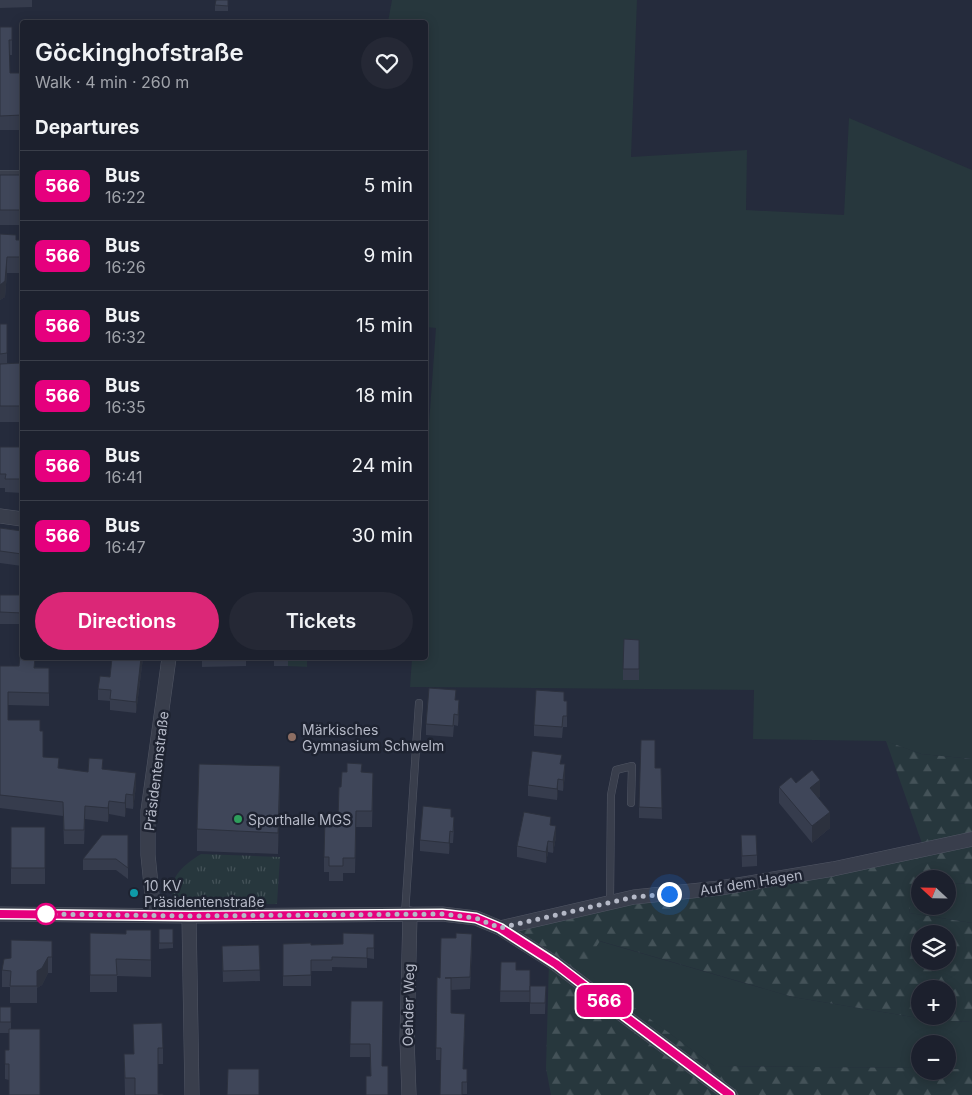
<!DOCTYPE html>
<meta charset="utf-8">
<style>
body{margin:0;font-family:Inter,sans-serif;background:#252835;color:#f1f3f6;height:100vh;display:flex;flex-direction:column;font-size:19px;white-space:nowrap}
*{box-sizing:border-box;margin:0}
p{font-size:16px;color:#a0a3aa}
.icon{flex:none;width:28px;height:28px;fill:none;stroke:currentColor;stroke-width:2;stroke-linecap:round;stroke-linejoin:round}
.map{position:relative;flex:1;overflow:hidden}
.side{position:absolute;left:20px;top:20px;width:408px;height:640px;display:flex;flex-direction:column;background:#1c202d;border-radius:5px;box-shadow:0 2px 12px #0003,0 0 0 1px #3a3e49}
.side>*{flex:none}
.badge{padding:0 10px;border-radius:8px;font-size:18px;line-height:32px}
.needle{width:32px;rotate:292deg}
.tools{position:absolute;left:911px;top:870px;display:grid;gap:10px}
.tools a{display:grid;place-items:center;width:45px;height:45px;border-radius:50%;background:#1c202d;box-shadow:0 2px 12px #0003,0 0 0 1px #3a3e49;font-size:25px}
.you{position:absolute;width:25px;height:25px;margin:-12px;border:4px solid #fff;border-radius:50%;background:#1a73e8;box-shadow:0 0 0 8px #1a73e833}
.map>.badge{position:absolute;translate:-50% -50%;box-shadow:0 0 0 2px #fff}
h2{padding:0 15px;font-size:19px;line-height:45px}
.round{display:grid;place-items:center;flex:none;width:52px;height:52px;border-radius:26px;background:#252835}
.summary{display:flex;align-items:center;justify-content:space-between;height:85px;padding:0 15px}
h1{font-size:24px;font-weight:600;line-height:38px}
.button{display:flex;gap:10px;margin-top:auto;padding:10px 15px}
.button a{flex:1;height:58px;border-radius:30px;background:#db2777;color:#fff;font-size:20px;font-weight:600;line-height:58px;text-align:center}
.button a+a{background:#252835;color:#f1f3f6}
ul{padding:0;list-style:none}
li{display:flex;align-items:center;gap:15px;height:70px;padding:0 15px;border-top:1px solid #3a3e49}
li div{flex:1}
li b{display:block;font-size:19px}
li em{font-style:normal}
li .badge{min-width:55px;font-weight:700;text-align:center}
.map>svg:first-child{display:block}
.green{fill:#27373d}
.forest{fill:url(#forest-firs);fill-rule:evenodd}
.park{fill:url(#park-tufts)}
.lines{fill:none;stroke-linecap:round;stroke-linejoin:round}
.service-casing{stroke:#515664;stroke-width:8}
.minor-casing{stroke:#515664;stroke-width:15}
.service{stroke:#393e4c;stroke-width:7}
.minor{stroke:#393e4c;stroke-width:14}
.wall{fill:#363c4d}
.shaded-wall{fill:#2c313e}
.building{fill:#3f4659;stroke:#2c313e}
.line-casing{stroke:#fff;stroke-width:11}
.line{stroke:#e6007e;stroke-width:8}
.walk{stroke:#b5b9c7;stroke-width:5;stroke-dasharray:0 9}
.education-dot{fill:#8d6e63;stroke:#1e2331;stroke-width:2}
.leisure-dot{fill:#2e9e5b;stroke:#1e2331;stroke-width:2}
.culture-dot{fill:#0f9aa8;stroke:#1e2331;stroke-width:2}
.stop-dot{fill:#fff;stroke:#e6007e;stroke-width:2.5}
.labels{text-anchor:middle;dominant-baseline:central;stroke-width:5;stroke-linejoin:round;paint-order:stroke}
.poi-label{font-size:14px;fill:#b5b9c7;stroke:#1e2331;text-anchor:start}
.street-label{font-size:14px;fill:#b5b9c7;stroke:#1e2331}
</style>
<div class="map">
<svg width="972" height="1095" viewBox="0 0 972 1095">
<defs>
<pattern id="forest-firs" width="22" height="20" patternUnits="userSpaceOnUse" patternTransform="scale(1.25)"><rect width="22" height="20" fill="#27373d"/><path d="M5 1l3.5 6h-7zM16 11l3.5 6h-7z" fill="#445258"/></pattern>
<pattern id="park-tufts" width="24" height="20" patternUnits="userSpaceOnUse" patternTransform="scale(1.25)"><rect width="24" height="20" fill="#27373d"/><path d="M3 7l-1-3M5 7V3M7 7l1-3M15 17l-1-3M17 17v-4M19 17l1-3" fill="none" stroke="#445258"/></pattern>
</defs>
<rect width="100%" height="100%" fill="#252b3c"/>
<!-- green -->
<g class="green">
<path d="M392,0H637L631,157L747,150L746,210L844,215L849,118L972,170V759L921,754L885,741L753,739L754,690L410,687L412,658H425V477L436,328L425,327V22H388Z"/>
<path d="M288,658H307V667L288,666Z"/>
<path d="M915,882H920V906H948V883L972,884V923L909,913Z"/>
<path d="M599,941L793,997L931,1020L972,1022V1069H948V1044H920V1068L714,1066L581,969Z"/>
</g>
<!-- forest -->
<path class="forest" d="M886,741L921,754L972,759V884L948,883V879H920V882H915L909,913L972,923V1022L931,1020L793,997L600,941L582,969L714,1066L920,1068V1071H948V1069H972V1095H551L546,1068L549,962L508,926L800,872L923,846ZM920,934H948V961H920ZM920,989H948V1016H920Z"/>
<!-- park -->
<path class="park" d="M201,854L280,857L277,904L177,905C176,902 174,900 173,897C167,878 186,863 201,854Z"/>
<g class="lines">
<!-- service casing -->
<g class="service-casing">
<g id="service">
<path d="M0,174H22"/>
<path d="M610,902L611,795L616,770L632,766L631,803"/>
<path d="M405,914L419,703"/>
</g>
</g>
<!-- minor casing -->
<g class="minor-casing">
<g id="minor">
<path d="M0,516L22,519"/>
<path d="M0,914L189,916L442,914L476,918L500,928L556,964L611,1006L730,1095"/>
<path d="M154,915L148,855V811L169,658"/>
<path d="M189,916L192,1095"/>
<path d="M500,928L634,897L720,888L833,869L972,839"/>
<path d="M409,1095L407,1039L410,914"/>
</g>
</g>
<!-- service -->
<use href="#service" class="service"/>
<!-- minor -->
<use href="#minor" class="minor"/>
</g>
<!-- wall -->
<g class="wall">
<path d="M0,0H32V7L0,8Z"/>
<path d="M228,0V11H215V5Z"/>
<path d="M0,27H12V55H9L10,73H22V130H0Z"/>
<rect x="0" y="175" width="22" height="50"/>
<path d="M0,234L16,240H22V273H7L5,297L0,300V309Z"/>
<path d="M0,324H7V363H22V422H0Z"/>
<path d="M0,447H22V493L5,492V488H0Z"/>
<path d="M0,528L22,531V566L0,563Z"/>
<rect x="0" y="595" width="22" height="29"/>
<path d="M639,640V680H623V669Z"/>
<path d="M105,658H143L136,713L110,710V701L98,700V689L110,677L112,661L105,660Z"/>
<path d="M202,658H246V666L202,667Z"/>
<rect x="274" y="658" width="14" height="8"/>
<path d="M0,666L49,668V706L8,705V720L40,731L43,757L59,768L88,772L103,769L136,786L133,809L126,808L125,817L109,814L108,822L85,819L84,844H64L63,816L0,808Z"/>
<path d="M456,700L459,711L458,726L454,725L453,737L426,735V724Z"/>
<path d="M564,701L567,712V727H563L562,738L534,736V725Z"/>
<path d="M562,764L565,775L563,791L558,790L557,800L528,796V785Z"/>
<path d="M655,768H661L662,819L639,818V807Z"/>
<path d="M362,772L373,788L372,827H356L355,873H343V881H329V872H324V857L338,819L341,787Z"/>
<path d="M796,783L820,796L818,798L830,828L812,843L779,803V787Z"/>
<path d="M280,788L278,854L197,851V829Z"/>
<path d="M451,817L454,828L453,843H450L449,854L420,851V840Z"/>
<path d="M551,825L556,837L553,853L548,852L546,863L517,857V846Z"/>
<rect x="11" y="827" width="34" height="57"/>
<path d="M128,835V879L116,870H83V859Z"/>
<path d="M741,835L757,855V866L742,867Z"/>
<path d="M159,929H173V948L159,949Z"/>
<path d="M151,930V977L117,976V992H90V975L126,934Z"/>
<path d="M374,934V959L367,958V968L332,967V971H311V986H283V944L311,945L343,944Z"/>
<path d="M52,941V973H48L42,985L37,988V1003H10V987H2V970L11,958Z"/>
<path d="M259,945L260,981L223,982L222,946Z"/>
<path d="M472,946L470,989L451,990V1013L465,1026L463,1069H467V1094H462L441,1060H436V1048L440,978Z"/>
<path d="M501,962L516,970H530V1002H500Z"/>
<path d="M530,986H546L545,1014H530Z"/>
<path d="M351,1001H383L371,1076L370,1057H350Z"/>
<path d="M0,1007H11V1029L9,1080L5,1079V1050H9V1033H0Z"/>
<path d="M133,1024L163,1048V1064H158L135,1095H125L124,1054H134Z"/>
</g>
<!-- shaded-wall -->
<g class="shaded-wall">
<path d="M7,257V273L5,297L0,300V309V285Z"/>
<path d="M141,658H143L136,713V702Z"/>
<path d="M459,700V711L458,726V715Z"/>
<path d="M565,764V775L563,791V780Z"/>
<path d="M280,766V788L278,854V833Z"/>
<path d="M136,773V786L133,809V795Z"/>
<path d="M558,779V790L557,800V789Z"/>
<path d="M820,780V796L810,804V788Z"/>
<path d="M126,794V808L125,817V803Z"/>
<path d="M109,801V814L108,822V808Z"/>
<path d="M830,812V828L812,843V826Z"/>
<path d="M556,826V837L553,853V842Z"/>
<path d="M450,831V843L449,854V843Z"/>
<path d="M548,841V852L546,863V852Z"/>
<path d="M48,957V973L42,985L37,988V1003V971Z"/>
</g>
<!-- building -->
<g class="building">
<path d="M216,0H228V6L215,5Z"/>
<path d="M0,27H12V40H9L10,73H22V115L0,116Z"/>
<rect x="0" y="175" width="22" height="35"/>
<path d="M0,234L16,235V240H22V257H7L5,281L0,285V294Z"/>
<path d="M0,324H7V353L0,354Z"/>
<path d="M22,363V406H0V364Z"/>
<path d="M0,447H22V479H5L6,474H0Z"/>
<path d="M0,528L22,531V554L0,551Z"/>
<path d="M0,595H22V613L0,612Z"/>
<path d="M624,639L639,640V669H623Z"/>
<path d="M20,657H22V658H35L34,668H49V693L8,692V720H40V731H43V757L59,758L58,768L88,772L89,758L103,759L102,769L136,773L133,795L126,794L125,803L109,801L108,808L85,806L84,830H64L63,802L0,795V666H19Z"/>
<path d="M112,658H141L136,702L110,699L111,690L98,689L100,676L110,677Z"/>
<path d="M429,688L456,690L455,700H459L458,715L454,714L453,726L426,724Z"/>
<path d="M536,690L564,692V701H567V716H563L562,727L534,725Z"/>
<path d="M641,740H655V768H661L662,808L639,807Z"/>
<path d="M532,751L562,755L560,764H565L563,780L558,779L557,789L528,785Z"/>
<path d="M347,763L362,764L361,772L373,773L372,811H356L355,858H343V866H329V857H324L325,818L338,819L339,787H341L342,772H347Z"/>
<path d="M199,764L280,766L278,833L197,829Z"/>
<path d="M812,770L820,780L810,788L830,812L812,826L779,787L791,777L796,783Z"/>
<path d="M423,806L451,809V817H454L453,832L450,831L449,843L420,840Z"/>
<path d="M524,812L551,817L550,825L556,826L553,842L548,841L546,852L517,846Z"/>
<rect x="11" y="827" width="34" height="41"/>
<path d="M102,835H128V868L116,859H83Z"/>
<path d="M741,835H756L757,855L742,856Z"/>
<rect x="159" y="929" width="14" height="14"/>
<path d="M126,930H151V960L116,959L117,975H90V933L126,934Z"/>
<path d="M343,933L374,934V948H367V958L332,957V960H311V975L283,976V944L311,943V945L343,944Z"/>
<path d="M456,933L472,934L470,977L445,978H451V1013L465,1014L463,1069H467V1082H462V1095H440L441,1048H436L437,977L440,978L441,938H456Z"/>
<path d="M11,940L52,941V957H48L42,968L37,971V986H10L11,971L2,970L4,959L11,958Z"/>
<path d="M259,945L260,970L223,971L222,946Z"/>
<path d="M501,962H516V970H530V991H500Z"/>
<path d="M530,986H546L545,1003H530Z"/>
<path d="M351,1001H383L382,1066H388V1095H366V1076H371L370,1044H350Z"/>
<rect x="0" y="1007" width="11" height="15"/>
<path d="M162,1023L163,1048H158V1094H163V1095H135V1078H125L124,1054H134L133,1024Z"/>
<path d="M9,1029H40V1095H9V1064H5V1050H9Z"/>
<path d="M228,1069H259V1095H227Z"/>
</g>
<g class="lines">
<!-- line casing -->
<g class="line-casing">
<path id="line" d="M0,914L189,916L442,914L476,918L500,928L556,964L611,1006L730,1095"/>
</g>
<!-- line -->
<use href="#line" class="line"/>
<!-- walk -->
<path class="walk" d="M46,914L189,916L442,914L476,918L500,928L634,897L669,894"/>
</g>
<!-- markers -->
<circle class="education-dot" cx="292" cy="737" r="5"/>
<circle class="leisure-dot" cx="238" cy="819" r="5"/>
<circle class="culture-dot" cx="134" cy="893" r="5"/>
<circle class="stop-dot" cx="46" cy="914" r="10"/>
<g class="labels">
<!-- poi labels -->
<g class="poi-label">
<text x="302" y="729">Märkisches<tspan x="302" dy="16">Gymnasium Schwelm</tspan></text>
<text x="248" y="819">Sporthalle MGS</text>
<text x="144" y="885">10 KV<tspan x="144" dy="16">Präsidentenstraße</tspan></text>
</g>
<!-- street labels -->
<g class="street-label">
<text transform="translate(156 771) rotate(-83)">Präsidentenstraße</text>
<text transform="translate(751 882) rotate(-9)">Auf dem Hagen</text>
<text transform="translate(408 1005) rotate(-89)">Oehder Weg</text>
</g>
</g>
</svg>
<div class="tools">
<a><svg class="needle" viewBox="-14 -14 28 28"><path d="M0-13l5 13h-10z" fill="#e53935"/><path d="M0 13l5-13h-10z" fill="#a0a3aa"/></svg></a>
<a><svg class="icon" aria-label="layers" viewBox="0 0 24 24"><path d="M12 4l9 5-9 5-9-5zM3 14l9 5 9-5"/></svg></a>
<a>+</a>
<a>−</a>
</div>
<div class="you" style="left:669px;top:894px"></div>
<b class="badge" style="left:604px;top:1001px;background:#e6007e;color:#fff">566</b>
<section class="side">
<div class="summary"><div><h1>Göckinghofstraße</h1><p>Walk · 4 min · 260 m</p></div><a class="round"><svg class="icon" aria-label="heart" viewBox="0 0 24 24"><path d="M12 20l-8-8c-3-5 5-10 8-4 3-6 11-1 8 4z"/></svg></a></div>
<h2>Departures</h2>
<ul>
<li><span class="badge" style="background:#e6007e;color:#fff">566</span><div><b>Bus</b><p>16:22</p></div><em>5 min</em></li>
<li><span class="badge" style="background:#e6007e;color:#fff">566</span><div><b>Bus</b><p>16:26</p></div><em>9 min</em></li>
<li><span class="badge" style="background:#e6007e;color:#fff">566</span><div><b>Bus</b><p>16:32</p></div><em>15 min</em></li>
<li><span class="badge" style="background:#e6007e;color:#fff">566</span><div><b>Bus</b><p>16:35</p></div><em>18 min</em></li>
<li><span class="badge" style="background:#e6007e;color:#fff">566</span><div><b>Bus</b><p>16:41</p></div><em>24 min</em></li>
<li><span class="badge" style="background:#e6007e;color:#fff">566</span><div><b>Bus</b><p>16:47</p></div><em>30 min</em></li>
</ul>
<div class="button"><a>Directions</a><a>Tickets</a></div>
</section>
</div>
